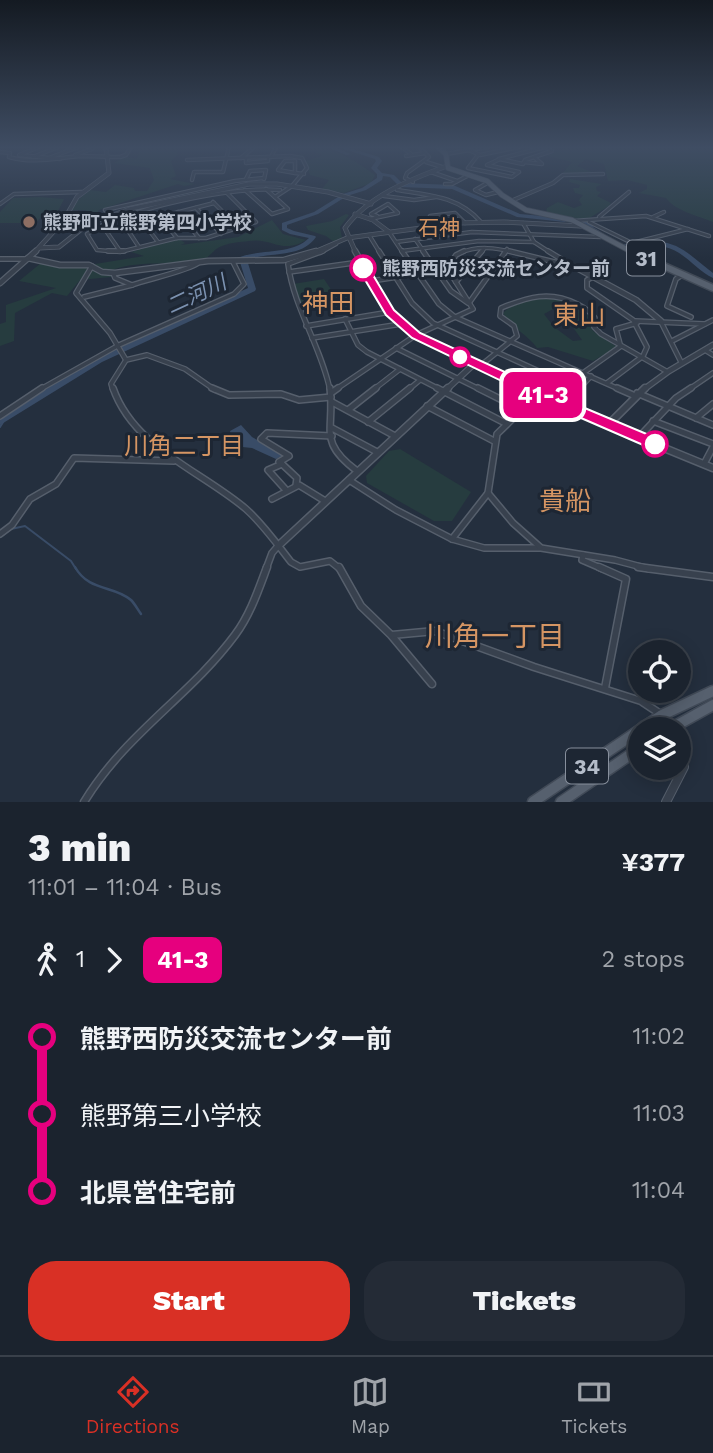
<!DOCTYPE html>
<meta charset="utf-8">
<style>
body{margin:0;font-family:"Work Sans","Noto Sans JP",sans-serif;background:#242b36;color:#f1f3f6;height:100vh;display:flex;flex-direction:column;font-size:26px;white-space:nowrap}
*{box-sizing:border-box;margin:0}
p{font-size:23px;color:#a0a4aa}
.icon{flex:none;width:38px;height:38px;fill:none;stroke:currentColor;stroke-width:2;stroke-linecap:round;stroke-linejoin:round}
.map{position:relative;height:802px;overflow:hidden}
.details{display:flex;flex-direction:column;background:#1b232e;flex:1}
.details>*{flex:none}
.badge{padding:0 14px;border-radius:10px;font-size:24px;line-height:46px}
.fabs{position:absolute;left:628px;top:640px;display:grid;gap:14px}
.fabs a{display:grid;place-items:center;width:63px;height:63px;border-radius:50%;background:#1b232e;box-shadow:0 4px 18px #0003,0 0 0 2px #39404a;font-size:35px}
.map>.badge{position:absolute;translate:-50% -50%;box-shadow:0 0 0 4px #fff}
.legs{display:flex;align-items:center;gap:10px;height:77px;padding:0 28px;font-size:23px}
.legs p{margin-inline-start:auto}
.headline{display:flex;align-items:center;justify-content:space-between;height:119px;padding:0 28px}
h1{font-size:38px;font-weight:800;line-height:52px}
.cta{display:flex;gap:14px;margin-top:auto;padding:14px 28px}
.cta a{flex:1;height:80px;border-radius:28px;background:#d93025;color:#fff;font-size:28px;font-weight:800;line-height:80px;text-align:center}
.cta a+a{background:#242b36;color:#f1f3f6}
ul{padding:0 28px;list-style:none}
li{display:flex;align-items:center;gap:24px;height:77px;font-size:26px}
li i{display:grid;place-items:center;width:10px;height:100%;margin:0 9px;background:currentColor}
li i::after{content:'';width:18px;height:18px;margin:-9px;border:5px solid;border-radius:50%;background:#1b232e}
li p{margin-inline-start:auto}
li:first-child i{background:linear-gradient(#0000 50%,currentColor 0)}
li:last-child i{background:linear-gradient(currentColor 50%,#0000 0)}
.menu{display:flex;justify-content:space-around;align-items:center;height:98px;border-top:2px solid #39404a;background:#1b232e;font-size:19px;color:#a0a4aa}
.menu a{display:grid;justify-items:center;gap:4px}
.menu .selected{color:#d93025}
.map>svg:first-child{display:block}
.green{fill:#263c3f;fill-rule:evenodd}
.water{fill:#394c67}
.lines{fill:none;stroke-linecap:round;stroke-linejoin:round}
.stream-far1{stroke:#394c67;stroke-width:2}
.stream{stroke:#394c67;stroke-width:2.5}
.river{fill:#394c67;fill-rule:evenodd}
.minor-far3-casing{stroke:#565f6c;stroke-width:4.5}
.minor-far2-casing{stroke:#565f6c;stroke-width:6}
.minor-far1-casing{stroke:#565f6c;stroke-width:8}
.minor-casing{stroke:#565f6c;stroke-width:9}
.tertiary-far3-casing{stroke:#565f6c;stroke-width:5}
.tertiary-far2-casing{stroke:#565f6c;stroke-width:7}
.tertiary-far1-casing{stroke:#565f6c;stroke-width:9}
.tertiary-casing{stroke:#565f6c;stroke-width:10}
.primary-far2-casing{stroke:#414a57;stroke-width:6}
.primary-far1-casing{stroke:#414a57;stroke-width:9}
.primary-casing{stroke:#414a57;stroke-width:13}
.minor-far3{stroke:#38414e;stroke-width:2.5}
.minor-far2{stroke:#38414e;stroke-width:3.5}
.minor-far1{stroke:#38414e;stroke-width:5}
.minor{stroke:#38414e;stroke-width:6}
.tertiary-far3{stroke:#38414e;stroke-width:3.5}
.tertiary-far2{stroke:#38414e;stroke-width:4.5}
.tertiary-far1{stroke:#38414e;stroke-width:6}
.tertiary{stroke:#38414e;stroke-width:8}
.primary-far2{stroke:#56606e;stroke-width:4.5}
.primary-far1{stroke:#56606e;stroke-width:6}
.primary{stroke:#56606e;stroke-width:10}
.line-1{fill:#e6007e;stroke:#fff;stroke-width:2}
.education-dot{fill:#8d6e63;stroke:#1d2633;stroke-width:2.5}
.stop-1-dot{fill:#fff;stroke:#e6007e;stroke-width:3.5}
.labels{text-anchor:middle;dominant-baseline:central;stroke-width:6;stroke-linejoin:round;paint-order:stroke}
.far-poi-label{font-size:19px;font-weight:bold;fill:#b4bcc9;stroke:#1d2633;text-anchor:start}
.far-stop-label{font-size:19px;font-weight:bold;fill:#b4bcc9;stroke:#1d2633;text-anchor:start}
.far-quarter-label{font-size:21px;fill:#d59563;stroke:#1d2633}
.shield{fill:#1d2633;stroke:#878f9c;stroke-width:2}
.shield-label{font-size:21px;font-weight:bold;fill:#b4bcc9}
.far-water-label{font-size:21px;font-style:italic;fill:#7c92b1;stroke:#1d2633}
.neighbourhood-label{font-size:24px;fill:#d59563;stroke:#1d2633}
.quarter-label{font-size:26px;fill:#d59563;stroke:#1d2633}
.near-neighbourhood-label{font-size:28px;fill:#d59563;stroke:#1d2633}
</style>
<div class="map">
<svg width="713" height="802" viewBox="0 0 713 802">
<rect width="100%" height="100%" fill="#242f3e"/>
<!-- green -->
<g class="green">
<path d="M150,147L178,149L177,155L171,161L176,176L170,179L195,184L184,186L178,184L99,210L93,219L79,225L76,222L87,214L86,210H72L78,200L90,190L106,192L115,185L134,188L135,191H147L154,180L150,168L114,163L125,157L137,159L140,149Z"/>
<path d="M309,147C335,147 354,160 375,175L371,183L344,193L322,189L329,180L310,175L306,161L322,156Z"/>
<path d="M567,147H713V222C699,216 675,211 666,198L639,193L647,189V185L627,180L608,181L604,164L586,159L577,166L594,173H563L572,162L547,156Z"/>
<path d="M570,179L602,184L596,187L597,191L601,192L597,196L611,203L609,206L586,220L546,213L547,208L558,202L574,208L582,205L579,200L583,195L575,193L573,188H579L580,185L569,182Z"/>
<path d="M40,197L64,199L57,213H44L36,223H0V212L13,198Z"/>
<path d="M346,214L349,215L340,227L342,238L334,242L326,236L308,230L306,226L332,221Z"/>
<path d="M272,220L283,234L306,240C282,255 272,237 249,241C240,242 226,243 218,248C211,252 209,259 200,260C172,266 142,260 115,269L111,277L80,280L67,296L52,293L15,313L14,341L0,346V324L6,322V305L56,288L19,281L41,263L83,266L144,256L131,252L179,239L185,243L181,245L238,237Z"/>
<path d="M324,279L332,291L310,304L302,306L293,284Z"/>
<path d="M552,295L582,310L588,315L593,331L617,347L593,361L548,347L537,348C527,334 511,328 503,313C514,302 537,296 552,295ZM555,308L569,314L572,326L582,340L573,341L554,327L544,314Z"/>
<path d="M400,449L471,492L452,521H434L367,483L366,476L389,451Z"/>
</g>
<!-- water -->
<path class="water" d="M241,425L252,437L284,455L276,459L252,448L233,446L230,431Z"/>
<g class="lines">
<!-- stream-far1 -->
<g class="stream-far1">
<path d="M0,427L5,419"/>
<path d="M11,529L25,526L71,561L76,569"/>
</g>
<!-- stream -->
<path class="stream" d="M75,567C89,592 114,585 131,600C135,604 138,610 141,614"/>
<!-- river -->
<g class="river">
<path d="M326,147H334L351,154L346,155Z"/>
<path d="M338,147H346L379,157L382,161L377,168L382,173L394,175L402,183L453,185L520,214L565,218L568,220L565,222L517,217L452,189L400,187L390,177L383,176L382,180L366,190L347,196L318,214L287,225V228L294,231L315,236L316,237C301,259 270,251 247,260L256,289L255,291L102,362L0,425V417L96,358L248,288L239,259L240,257C261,249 292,255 309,238L290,234L282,230V223L314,212L343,194L362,188L377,178V174L371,168L376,161L375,159Z"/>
<path d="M580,220L592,223L593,227L604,234L599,235L588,229L587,225L578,223L577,222Z"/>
<path d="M656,242C680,241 695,260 713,273V278C696,270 684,251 665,247C648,243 638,256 620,246L624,244L640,246Z"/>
</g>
<!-- minor-far3 casing -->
<g class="minor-far3-casing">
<g id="minor-far3">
<path d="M39,147L19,155L60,159"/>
<path d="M402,147L411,154"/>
<path d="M469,150L480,155L519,147"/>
<path d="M0,152L10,153L9,157C34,164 55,158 81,156C94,156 107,157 120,157L126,155L131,147"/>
<path d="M446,154L488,147"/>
<path d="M75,155L92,149L89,147"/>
<path d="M478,155L468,168L512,177L519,172L487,165L498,160"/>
<path d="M406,156L425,153"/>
<path d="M33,157L58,147"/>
<path d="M271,157L276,147"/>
<path d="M49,158L78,147"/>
<path d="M241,158L254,147"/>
<path d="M246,159V163L268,161V157"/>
<path d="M499,159L523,164L525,160L552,151L545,147"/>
<path d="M499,159L545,147"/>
<path d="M187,160L290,156L302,158L307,168L292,186L275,197"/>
<path d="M285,161H295V173L278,170Z"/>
<path d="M426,162L442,167"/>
<path d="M524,162L542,164L535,158"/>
<path d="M431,172L457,181"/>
<path d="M295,173L304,174"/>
<path d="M246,179L250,171L266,170L264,179"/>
<path d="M192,180L194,172H223L229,147"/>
<path d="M413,182L405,178L407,173L429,157L419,147"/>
<path d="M489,182L475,190L486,195L498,192"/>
<path d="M445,184H452L469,175"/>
<path d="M245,190L272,214L288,209L266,189"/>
<path d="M397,190C429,195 458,196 481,222"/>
<path d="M227,193L256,222L206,238H177L120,252L97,250L87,234C128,208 232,186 280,190"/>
<path d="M384,196L414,200L436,197"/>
<path d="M511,201L553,183L563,175L603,174"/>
<path d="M213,202L240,229"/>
<path d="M0,204L14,194L82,192"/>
<path d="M196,208L221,234"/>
<path d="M178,212L199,238"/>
<path d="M158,214L177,238"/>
<path d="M599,217L629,192"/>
<path d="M653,217L664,212"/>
<path d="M119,219L105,210L235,181L264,178"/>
<path d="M370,219L398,213L388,204L371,214L377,216"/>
<path d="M142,221L158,242"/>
<path d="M573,221L646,216L709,236"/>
<path d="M589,222L632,243L688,229"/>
<path d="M523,223L534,242L551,253"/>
<path d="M102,225L120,251"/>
<path d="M439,226L430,216L455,213L465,223"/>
<path d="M389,232L403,253"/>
<path d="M369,235L380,253"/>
<path d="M415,239L425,253"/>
<path d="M396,242L472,232L601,237"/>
<path d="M139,247L125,226L214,203"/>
<path d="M402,251L479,241L534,242"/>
<path d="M320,253L336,244"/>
<path d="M460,253C478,245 497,248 516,253"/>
<path d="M481,253L484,249"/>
<path d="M504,253L507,249"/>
</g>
</g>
<!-- minor-far2 casing -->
<g class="minor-far2-casing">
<g id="minor-far2">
<path d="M108,251H124"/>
<path d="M323,251L288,264C294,309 321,346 330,390"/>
<path d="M379,251L412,303L433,323L578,389"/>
<path d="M402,251L439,304L455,317L621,390"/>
<path d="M423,251L451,291L468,303"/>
<path d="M509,251L575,267"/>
<path d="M548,251L571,265"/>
<path d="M0,259H28"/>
<path d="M92,266L76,293L110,333L126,360"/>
<path d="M289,272L360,262"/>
<path d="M113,273L115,278L132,285C145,280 191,270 198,263"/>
<path d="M682,275L676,279L667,306L691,317"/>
<path d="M593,277L587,280V288L633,320L647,347L643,356L607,383"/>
<path d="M371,281L437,271"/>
<path d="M456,282L482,251"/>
<path d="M84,297L132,285"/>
<path d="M469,303L506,251"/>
<path d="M345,319L358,345L367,352L441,390"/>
<path d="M635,321L704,324"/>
<path d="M661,322L681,362"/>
<path d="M306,326L390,312"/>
<path d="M312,338L401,324"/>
<path d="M672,341L713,320"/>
<path d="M620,344L616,329L637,323"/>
<path d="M396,348L481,390"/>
<path d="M705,350L713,355"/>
<path d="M480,366L517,336L514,326L500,316L501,308C528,297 550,290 577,304C585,308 590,311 595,318L594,327L601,334L666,371"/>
<path d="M583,373L621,346"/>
<path d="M39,390L119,345L234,294L244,284L233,262"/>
<path d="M113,390L111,384L126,360L147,355L185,369L215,390"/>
<path d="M335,390L416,335L473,309L447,268L456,255L464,251"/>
<path d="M373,390L400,369"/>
<path d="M408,390L420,380"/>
<path d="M578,390L591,376"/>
<path d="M688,390L713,373"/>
</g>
</g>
<!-- minor-far1 casing -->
<g class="minor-far1-casing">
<g id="minor-far1">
<path d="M113,388C134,448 200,470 246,509C263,524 277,544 291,562L300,567L330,561L340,569"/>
<path d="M212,388L229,395L281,394L299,400L331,397"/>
<path d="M330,388C335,431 317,441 357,471"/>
<path d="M437,388L507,424"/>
<path d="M478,388L522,410"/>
<path d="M617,388L633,395"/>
<path d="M331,393L338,388"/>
<path d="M637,393L713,425"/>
<path d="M332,402L395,436"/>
<path d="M564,404L579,388"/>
<path d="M427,406L494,441"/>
<path d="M348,410L376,388"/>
<path d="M0,416L42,388"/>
<path d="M696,418L713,404"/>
<path d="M653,421L713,444"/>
<path d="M368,422L410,388"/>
<path d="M332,428L377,452"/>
<path d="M639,437L676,398L691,388"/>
<path d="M282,464L297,478L296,485"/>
<path d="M704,464L713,447"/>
<path d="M349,480L396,510L452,539L484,548H541L615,560L649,569"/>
<path d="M286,490L268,470L282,464L279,462L289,456L261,439L267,433L332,436"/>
<path d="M488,493L513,523L540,547"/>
<path d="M272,499L299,485L325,501"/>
<path d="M0,534L12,525L30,499L56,484L74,458L174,461"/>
<path d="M452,539L488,493L497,434L539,393"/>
<path d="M583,555L582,560L603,569"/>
<path d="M266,569L272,553L278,546"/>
</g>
</g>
<!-- minor casing -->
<g class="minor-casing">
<g id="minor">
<path d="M339,567L361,606L391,635L432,684"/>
<path d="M599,567L626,579L605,688"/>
<path d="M638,567L713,577"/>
<path d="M392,635L435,631L534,667L641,701L662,715"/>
<path d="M84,802C126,733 189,697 235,635C250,615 258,591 267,567"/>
</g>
</g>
<!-- tertiary-far3 casing -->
<g class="tertiary-far3-casing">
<g id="tertiary-far3">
<path d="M355,214L373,220L389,232"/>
<path d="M39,248L59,247L88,224L130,209L249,184H277L328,192L371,204"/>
<path d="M34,253L64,220L77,197L109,173L106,147"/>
<path d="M312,253L347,238L458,223L504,222L581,226"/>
<path d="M356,253L345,228C368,196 411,179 447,166"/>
</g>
</g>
<!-- tertiary-far2 casing -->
<g class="tertiary-far2-casing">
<g id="tertiary-far2">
<path d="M355,251L390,312L416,335L533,390"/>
<path d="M28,258L60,265H89L102,272L115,273L208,261L284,260L316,251"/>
<path d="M575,267L636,300L661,321"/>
<path d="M0,283L36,251"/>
<path d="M446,390L474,364"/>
<path d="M643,390L669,371L713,345"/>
</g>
</g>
<!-- tertiary-far1 casing -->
<g class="tertiary-far1-casing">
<g id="tertiary-far1">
<path d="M529,388L608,425L713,468"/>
<path d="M608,425L645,388"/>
<path d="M278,546L448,388"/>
</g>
</g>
<!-- tertiary casing -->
<g class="tertiary-casing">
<path id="tertiary" d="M666,802L684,767L679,741"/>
</g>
<!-- primary-far2 casing -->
<g class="primary-far2-casing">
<path id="primary-far2" d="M438,147L446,154L448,168L487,181L502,195L526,210L572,220L634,253"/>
</g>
<!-- primary-far1 casing -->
<g class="primary-far1-casing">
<path id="primary-far1" d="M630,251L713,288"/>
</g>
<!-- primary casing -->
<g class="primary-casing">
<g id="primary">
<path d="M668,730L713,705"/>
<path d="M533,802L662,715L713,691"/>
<path d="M561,802L640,748"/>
</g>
</g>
<!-- minor-far3 -->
<use href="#minor-far3" class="minor-far3"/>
<!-- minor-far2 -->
<use href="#minor-far2" class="minor-far2"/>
<!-- minor-far1 -->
<use href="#minor-far1" class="minor-far1"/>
<!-- minor -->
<use href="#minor" class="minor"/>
<!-- tertiary-far3 -->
<use href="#tertiary-far3" class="tertiary-far3"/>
<!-- tertiary-far2 -->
<use href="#tertiary-far2" class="tertiary-far2"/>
<!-- tertiary-far1 -->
<use href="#tertiary-far1" class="tertiary-far1"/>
<!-- tertiary -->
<use href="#tertiary" class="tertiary"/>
<!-- primary-far2 -->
<use href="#primary-far2" class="primary-far2"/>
<!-- primary-far1 -->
<use href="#primary-far1" class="primary-far1"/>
<!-- primary -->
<use href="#primary" class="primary"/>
</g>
<!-- sky -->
<linearGradient id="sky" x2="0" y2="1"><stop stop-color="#141a22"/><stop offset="0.57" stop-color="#3f4d63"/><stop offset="1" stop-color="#3f4d63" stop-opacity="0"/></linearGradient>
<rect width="713" height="259" fill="url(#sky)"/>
<!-- line-1 -->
<path class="line-1" d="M360,265H367L394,310L420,333L568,401L661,440L663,444L655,449L650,448L558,408L412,338L386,315L358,268Z"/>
<!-- markers -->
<circle class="education-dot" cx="29" cy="222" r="7"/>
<g class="stop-1-dot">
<circle cx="363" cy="268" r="12"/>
<circle cx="460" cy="357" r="9"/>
<circle cx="655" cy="444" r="12"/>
</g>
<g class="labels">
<!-- far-poi labels -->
<g class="far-poi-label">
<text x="43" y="222">熊野町立熊野第四小学校</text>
</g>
<!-- far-stop labels -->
<g class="far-stop-label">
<text x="382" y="268">熊野西防災交流センター前</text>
</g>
<!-- far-quarter labels -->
<g class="far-quarter-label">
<text x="439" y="227">石神</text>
</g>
<!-- shield labels -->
<g class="shield">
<rect x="627" y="240.5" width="38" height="35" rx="5"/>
<rect x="566" y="748.5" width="42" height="35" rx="5"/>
</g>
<g class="shield-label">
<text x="646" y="258">31</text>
<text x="587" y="766">34</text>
</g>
<!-- far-water labels -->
<g class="far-water-label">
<text transform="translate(196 294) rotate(-25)">二河川</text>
</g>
<!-- neighbourhood labels -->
<g class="neighbourhood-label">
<text x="184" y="446">川角二丁目</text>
</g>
<!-- quarter labels -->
<g class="quarter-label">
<text x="328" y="303">神田</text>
<text x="579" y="315">東山</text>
<text x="565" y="501">貴船</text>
</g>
<!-- near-neighbourhood labels -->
<g class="near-neighbourhood-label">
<text x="495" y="636">川角一丁目</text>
</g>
</g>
</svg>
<div class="fabs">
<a><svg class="icon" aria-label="locate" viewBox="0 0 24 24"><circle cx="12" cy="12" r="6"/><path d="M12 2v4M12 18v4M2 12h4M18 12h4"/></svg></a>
<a><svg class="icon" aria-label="layers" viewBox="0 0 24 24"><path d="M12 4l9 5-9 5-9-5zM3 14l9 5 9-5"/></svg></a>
</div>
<b class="badge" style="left:543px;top:395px;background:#e6007e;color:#fff">41-3</b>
</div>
<section class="details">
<div class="headline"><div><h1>3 min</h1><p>11:01 – 11:04 · Bus</p></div><b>¥377</b></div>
<div class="legs"><svg class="icon" aria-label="walk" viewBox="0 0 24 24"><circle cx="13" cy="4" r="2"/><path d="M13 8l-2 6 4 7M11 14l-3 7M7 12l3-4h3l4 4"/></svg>1<svg class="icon" aria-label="forward" viewBox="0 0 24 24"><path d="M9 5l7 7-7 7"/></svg><b class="badge" style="background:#e6007e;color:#fff">41-3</b><p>2 stops</p></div>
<ul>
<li><i style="color:#e6007e"></i><b>熊野西防災交流センター前</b><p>11:02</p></li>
<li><i style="color:#e6007e"></i><span>熊野第三小学校</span><p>11:03</p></li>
<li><i style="color:#e6007e"></i><b>北県営住宅前</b><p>11:04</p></li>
</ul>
<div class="cta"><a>Start</a><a>Tickets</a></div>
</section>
<nav class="menu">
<a class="selected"><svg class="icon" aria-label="directions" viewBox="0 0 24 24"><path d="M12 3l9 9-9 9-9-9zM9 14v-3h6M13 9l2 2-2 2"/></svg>Directions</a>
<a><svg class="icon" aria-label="map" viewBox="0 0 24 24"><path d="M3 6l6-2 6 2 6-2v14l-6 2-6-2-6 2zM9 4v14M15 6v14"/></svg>Map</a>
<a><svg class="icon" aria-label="tickets" viewBox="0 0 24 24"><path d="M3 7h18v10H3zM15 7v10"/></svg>Tickets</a>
</nav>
